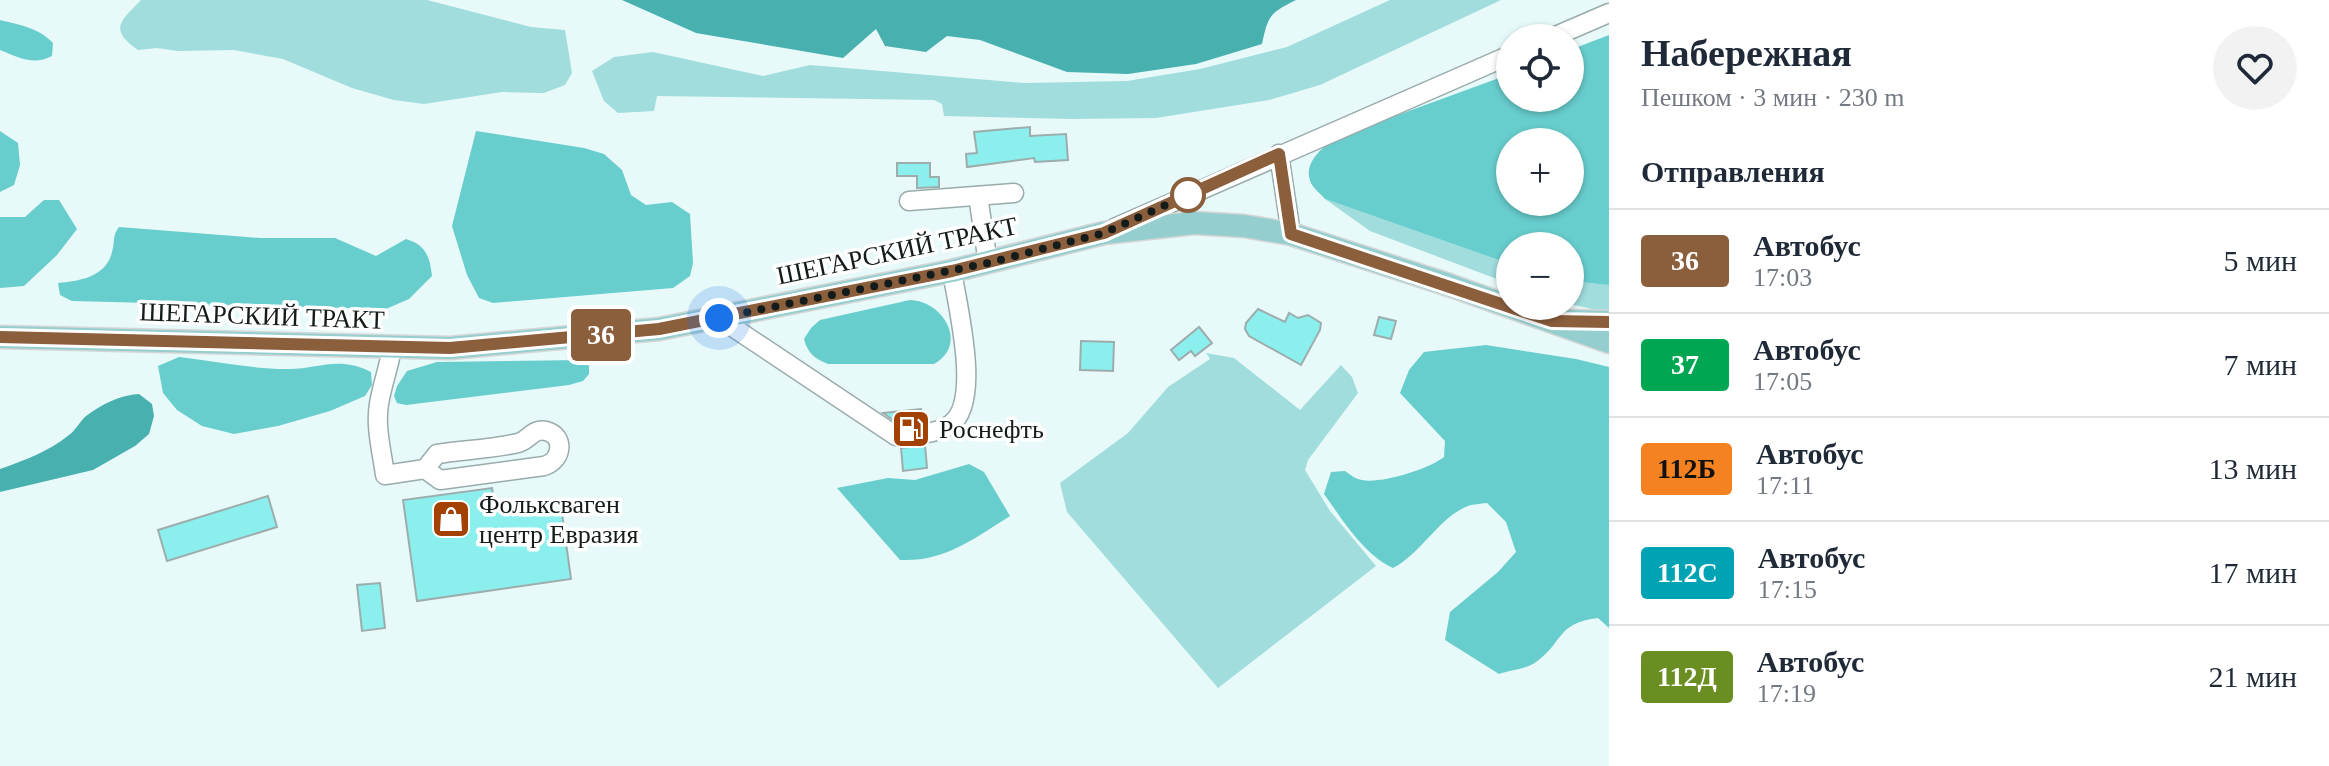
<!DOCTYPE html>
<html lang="ru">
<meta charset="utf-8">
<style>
body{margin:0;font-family:"Times New Roman",serif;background:#f2f2f3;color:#1f2937;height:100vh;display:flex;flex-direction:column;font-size:30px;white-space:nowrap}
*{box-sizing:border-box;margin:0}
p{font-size:26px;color:#747a83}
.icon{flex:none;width:44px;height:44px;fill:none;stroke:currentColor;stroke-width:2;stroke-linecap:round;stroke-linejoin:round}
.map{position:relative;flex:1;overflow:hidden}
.sheet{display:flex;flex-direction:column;background:#fff;width:720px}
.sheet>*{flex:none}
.badge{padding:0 16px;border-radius:6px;font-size:28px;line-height:52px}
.fabs{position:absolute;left:1496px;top:24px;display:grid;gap:16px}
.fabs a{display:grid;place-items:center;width:88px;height:88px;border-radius:50%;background:#fff;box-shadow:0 2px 6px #0004;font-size:40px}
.you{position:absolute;width:40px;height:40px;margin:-20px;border:6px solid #fff;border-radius:50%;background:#1a73e8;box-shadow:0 0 0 12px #1a73e833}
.map>.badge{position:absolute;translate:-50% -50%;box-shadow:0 0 0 4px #fff}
h2{padding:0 32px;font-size:30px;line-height:72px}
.round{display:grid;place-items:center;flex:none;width:84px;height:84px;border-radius:42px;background:#f2f2f3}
.headline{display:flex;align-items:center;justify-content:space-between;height:136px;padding:0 32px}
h1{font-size:38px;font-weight:700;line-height:60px}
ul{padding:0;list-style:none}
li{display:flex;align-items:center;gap:24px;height:104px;padding:0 32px;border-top:2px solid #e0e1e3}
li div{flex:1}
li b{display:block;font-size:30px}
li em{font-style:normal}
li .badge{min-width:88px;font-weight:700;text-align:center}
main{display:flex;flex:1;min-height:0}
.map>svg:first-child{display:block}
.green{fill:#a0dddc}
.forest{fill:#68cdcd;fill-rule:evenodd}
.water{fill:#49b0b0}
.building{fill:#8befee;stroke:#9cadac;stroke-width:2}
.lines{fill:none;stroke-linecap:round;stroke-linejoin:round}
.minor-casing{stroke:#9aabab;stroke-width:21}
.major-casing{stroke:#d5d6d6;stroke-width:25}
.minor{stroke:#fff;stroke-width:18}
.major{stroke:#94cece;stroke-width:22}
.line-casing{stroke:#fff;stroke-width:18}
.line{stroke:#8b5e3c;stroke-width:12}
.walk{stroke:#141b1b;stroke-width:8;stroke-dasharray:0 14.4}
.stop-dot{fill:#fff;stroke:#8b5e3c;stroke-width:4}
.labels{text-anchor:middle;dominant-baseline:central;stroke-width:7;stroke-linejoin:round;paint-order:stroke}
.street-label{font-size:26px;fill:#141b1b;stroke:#fff}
.poi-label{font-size:26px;fill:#141b1b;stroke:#fff;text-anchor:start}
</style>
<main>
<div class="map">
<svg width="1609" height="766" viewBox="0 0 1609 766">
<rect width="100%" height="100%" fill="#e7f9f9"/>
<!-- green -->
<g class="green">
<path d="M141,0H427L531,27L565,30L572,73L565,85L544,93L502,92L424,104L394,100L352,88L283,59L234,50L178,51L157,48L138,50C107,29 122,20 141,0Z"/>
<path d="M1390,0H1501L1320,85L1269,100L1156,118L1072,119L944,116L942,104L934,100L657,96L654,111L618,113L604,101L592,71L614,57L653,52L763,76L810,65L1025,83L1127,81L1200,69L1287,47Z"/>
<path d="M1325,199L1510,264V284L1370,231Z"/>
<path d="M1570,281L1609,285V313L1570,304Z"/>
<path d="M1206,353L1234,358L1300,410L1341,365L1352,377L1358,393L1308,460L1305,470L1330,511L1376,566L1218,688L1067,512L1060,483L1128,433L1168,387L1210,359Z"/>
</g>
<!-- forest -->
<g class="forest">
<path d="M0,20C20,25 39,28 53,43L52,56C33,66 18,57 0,50Z"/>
<path d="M1609,35V285L1570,281V246H1510V264L1325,199C1321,194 1314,189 1311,183C1302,164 1322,148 1335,138L1510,74V98H1570V50ZM1510,142H1570V202H1510Z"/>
<path d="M0,131L18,143L20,165L14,185L0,192Z"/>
<path d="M476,131L584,148L604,154L622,170L631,195L646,205L672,202L690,214L693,263L690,276L673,288L493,303L479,298L467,275L452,226Z"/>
<path d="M44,200H59L77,229L57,255L24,286L0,288V217H25Z"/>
<path d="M119,227L260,238H335L376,256L406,239C426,245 430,257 432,276L409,299L386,309L72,301L60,295L58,283C80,281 106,277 112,252C115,242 112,236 119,227Z"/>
<path d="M910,300C943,301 969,344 934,364H828C815,359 808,354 804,339L811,328L820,320Z"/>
<path d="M1486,345L1576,359L1609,367V628L1598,618C1556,623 1564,642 1536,662C1527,669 1510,670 1499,674L1445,640L1450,612L1498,572L1516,552L1506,522L1487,503C1481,504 1473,504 1468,506C1438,518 1422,553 1393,568C1364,555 1342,519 1324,494L1331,472L1345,471C1351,475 1355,479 1362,480C1381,484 1429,469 1444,457L1445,441L1400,393L1409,370L1424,352Z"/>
<path d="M179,357C214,361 251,369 286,369C318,370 337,355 371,372L372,385L365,396L330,411L278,426L234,434L202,426L177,410L163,393L158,366Z"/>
<path d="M583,360L589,366V374L583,381L569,385L406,405L397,403L394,396L397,386L407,371L437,362Z"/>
<path d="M969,464L984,472L1010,516C973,539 945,562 900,560L837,488L888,478L915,480Z"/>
</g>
<!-- water -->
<g class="water">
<path d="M622,0H1296C1270,13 1268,15 1262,44L1196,64L1128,74L1067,72L980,40L947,36L926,52L885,46L876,29L843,58L696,33Z"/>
<path d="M139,394L152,404L154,416L149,434L135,446L93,470L0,492V469C25,460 48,452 69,435C76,430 80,421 86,416C102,404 120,395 139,394Z"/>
</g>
<!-- building -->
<g class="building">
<path d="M1030,127V136L1066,134L1068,160L1035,162L1034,158L967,167L966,154L977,153L974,132Z"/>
<path d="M897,163H930V177H939V187L917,188V176H897Z"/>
<path d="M1258,309L1285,322L1289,313L1298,318L1308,315L1321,323L1320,330L1301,365L1249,336L1245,329L1246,323Z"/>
<path d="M1379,317L1396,321L1391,339L1374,335Z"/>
<path d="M1199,327L1212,343L1195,356L1191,351L1179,360L1171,350Z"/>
<path d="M1081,341L1114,342L1113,371L1080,370Z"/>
<path d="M921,409L923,422H916L899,424L883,413Z"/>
<path d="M925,445L927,468L903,471L901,448Z"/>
<path d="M492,488L495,508L560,499L571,579L417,601L403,500Z"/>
<path d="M268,496L277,527L167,561L158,530Z"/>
<path d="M380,583L385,628L362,631L357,585Z"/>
</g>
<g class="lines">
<!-- minor casing -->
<g class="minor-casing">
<g id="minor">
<path d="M1551,38L1609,13"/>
<path d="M1279,154L1291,234"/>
<path d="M978,196L988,263"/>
<path d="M909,201L1014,193"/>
<path d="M1114,228L1510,55"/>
<path d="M719,318L896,436C914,434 936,435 951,424C982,401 957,305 952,271"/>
<path d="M392,348C389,367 382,385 379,404C375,427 382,452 385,475L425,469L440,480L544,466C562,461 566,436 546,431C533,428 529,440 518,443C492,449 463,450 437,454L425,469"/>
</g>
</g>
<!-- major casing -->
<g class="major-casing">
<g id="major">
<path d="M1570,321L1609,322"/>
<path d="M0,337L450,348L659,329L952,271L1104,233L1194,223L1244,226L1291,234L1449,285L1609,342"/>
</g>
</g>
<!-- minor -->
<use href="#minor" class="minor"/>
<!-- major -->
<use href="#major" class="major"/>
</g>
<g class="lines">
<!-- line casing -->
<g class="line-casing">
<path id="line" d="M0,337L450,348L659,329L952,271L1104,233L1279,154L1291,234L1552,321L1609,322"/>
</g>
<!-- line -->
<use href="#line" class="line"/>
<!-- walk -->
<path class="walk" d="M719,318L988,263L1104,233L1188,195"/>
</g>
<!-- icons -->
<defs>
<g id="fuel-square" transform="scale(2)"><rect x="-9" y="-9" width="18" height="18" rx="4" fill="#a24100" stroke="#fff"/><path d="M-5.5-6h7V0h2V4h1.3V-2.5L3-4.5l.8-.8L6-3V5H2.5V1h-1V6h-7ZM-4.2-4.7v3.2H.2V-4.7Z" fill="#fff"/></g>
<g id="shop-square" transform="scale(2)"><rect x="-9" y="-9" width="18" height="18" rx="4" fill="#a24100" stroke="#fff"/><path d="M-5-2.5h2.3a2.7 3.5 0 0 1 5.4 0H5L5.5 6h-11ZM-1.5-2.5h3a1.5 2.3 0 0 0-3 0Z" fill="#fff"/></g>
</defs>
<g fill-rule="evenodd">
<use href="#fuel-square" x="911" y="429"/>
<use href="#shop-square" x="451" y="519"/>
</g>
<!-- markers -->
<circle class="stop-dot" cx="1188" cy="195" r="16"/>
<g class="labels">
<!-- street labels -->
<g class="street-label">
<text transform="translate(897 251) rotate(-12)">ШЕГАРСКИЙ ТРАКТ</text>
<text transform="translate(262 316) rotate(2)">ШЕГАРСКИЙ ТРАКТ</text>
</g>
<!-- poi labels -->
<g class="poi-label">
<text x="939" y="429">Роснефть</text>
<text x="479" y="504">Фольксваген<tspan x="479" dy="30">центр Евразия</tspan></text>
</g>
</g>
</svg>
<div class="fabs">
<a><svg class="icon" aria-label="locate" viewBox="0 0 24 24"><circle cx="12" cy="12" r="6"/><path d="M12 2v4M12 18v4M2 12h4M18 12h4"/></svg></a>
<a>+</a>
<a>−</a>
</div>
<div class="you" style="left:719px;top:318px"></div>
<b class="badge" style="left:601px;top:335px;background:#8b5e3c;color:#fff">36</b>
</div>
<section class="sheet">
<div class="headline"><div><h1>Набережная</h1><p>Пешком · 3 мин · 230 m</p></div><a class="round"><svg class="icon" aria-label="heart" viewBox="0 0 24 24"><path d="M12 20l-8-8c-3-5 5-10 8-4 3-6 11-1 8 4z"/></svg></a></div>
<h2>Отправления</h2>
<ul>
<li><span class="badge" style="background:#8b5e3c;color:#fff">36</span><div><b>Автобус</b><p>17:03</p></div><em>5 мин</em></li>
<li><span class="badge" style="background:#00a651;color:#fff">37</span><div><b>Автобус</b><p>17:05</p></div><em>7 мин</em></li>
<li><span class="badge" style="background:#f58220;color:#111">112Б</span><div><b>Автобус</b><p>17:11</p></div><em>13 мин</em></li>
<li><span class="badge" style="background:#00a3b4;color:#fff">112С</span><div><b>Автобус</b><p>17:15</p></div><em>17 мин</em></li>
<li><span class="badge" style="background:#6b8e23;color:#fff">112Д</span><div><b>Автобус</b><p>17:19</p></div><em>21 мин</em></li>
</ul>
</section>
</main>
